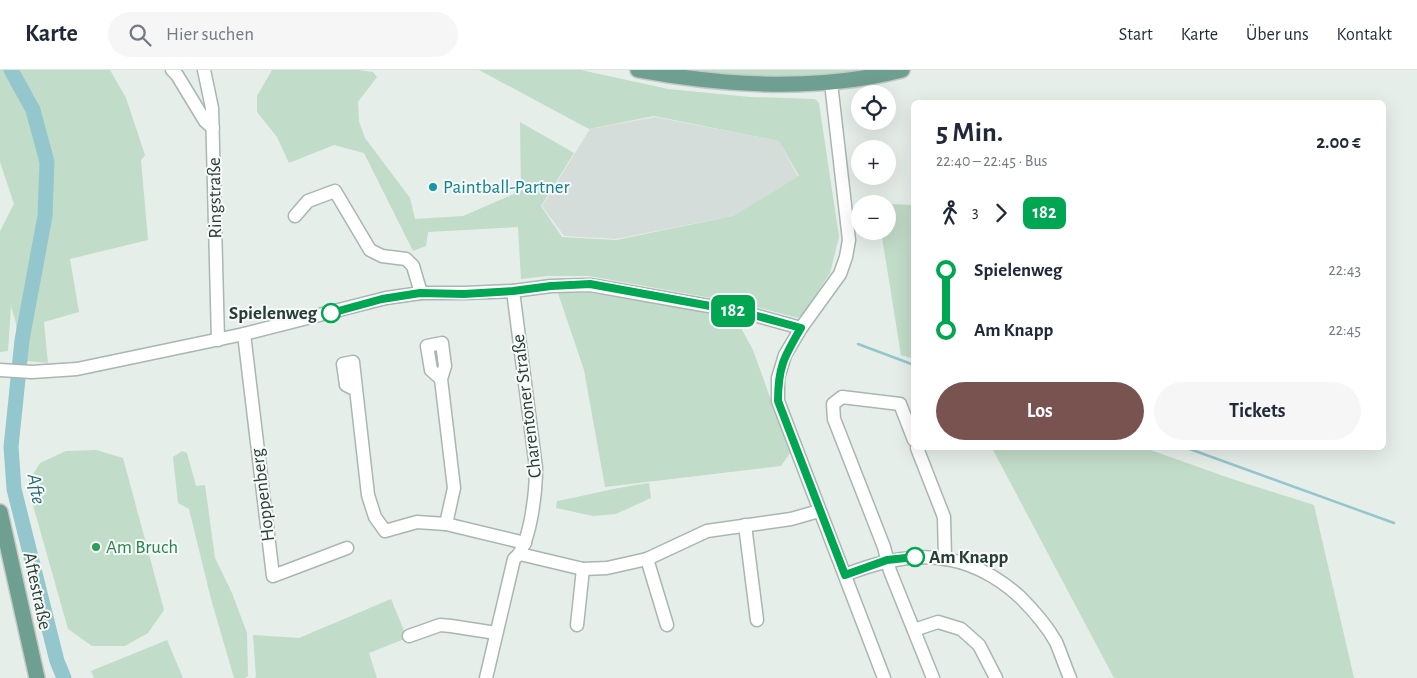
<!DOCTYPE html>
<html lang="de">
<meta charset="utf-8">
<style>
body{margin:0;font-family:"Alegreya Sans",sans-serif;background:#f6f6f7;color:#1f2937;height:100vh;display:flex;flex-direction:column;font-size:19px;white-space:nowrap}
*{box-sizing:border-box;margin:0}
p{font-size:16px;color:#747a83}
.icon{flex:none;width:28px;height:28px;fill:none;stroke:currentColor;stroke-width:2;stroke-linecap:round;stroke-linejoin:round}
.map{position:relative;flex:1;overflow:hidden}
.drawer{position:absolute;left:911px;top:30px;width:475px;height:350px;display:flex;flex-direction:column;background:#fff;border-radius:8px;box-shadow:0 5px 20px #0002}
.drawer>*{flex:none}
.badge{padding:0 10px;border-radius:8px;font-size:18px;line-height:32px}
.buttons{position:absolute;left:851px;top:15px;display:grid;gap:10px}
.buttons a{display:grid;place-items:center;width:45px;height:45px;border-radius:50%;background:#fff;box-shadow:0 5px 20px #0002;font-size:25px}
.map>.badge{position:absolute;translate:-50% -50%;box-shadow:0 0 0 2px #fff}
.legs{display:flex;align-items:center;gap:8px;height:55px;padding:0 25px;font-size:16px}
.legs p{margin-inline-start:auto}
.headline{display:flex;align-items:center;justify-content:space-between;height:85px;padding:0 25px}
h1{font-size:28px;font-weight:600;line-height:38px}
.primary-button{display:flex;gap:10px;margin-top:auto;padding:10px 25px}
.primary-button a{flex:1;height:58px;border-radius:30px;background:#78534f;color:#fff;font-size:20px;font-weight:600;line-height:58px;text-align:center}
.primary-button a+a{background:#f6f6f7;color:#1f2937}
ul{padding:0 25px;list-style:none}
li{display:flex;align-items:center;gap:18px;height:60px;font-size:19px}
li i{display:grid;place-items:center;width:8px;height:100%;margin:0 6px;background:currentColor}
li i::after{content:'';width:12px;height:12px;margin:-6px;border:4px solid;border-radius:50%;background:#fff}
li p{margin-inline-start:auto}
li:first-child i{background:linear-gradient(#0000 50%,currentColor 0)}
li:last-child i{background:linear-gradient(currentColor 50%,#0000 0)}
header{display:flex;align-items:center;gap:30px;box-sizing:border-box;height:70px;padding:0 25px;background:#fff;border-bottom:1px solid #e0e1e3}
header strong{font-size:24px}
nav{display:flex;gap:28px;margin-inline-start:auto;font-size:18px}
.search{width:350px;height:45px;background:#f6f6f7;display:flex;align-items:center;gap:12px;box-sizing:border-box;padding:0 18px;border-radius:28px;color:#747a83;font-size:19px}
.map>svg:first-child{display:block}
.built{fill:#d4ddd9}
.green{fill:#c1dcc8}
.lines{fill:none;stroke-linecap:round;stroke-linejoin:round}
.stream{stroke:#94c6cd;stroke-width:2.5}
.river{stroke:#94c6cd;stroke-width:15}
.minor-casing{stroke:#a9b6b1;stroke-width:15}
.major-casing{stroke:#c3c9c7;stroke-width:18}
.minor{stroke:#fff;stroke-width:12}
.major{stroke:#6f9f91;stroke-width:15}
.line-1-casing{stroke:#fff;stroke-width:11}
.line-1{stroke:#00a651;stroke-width:8}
.culture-dot{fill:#0f9aa8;stroke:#f7faf8;stroke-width:2}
.stop-1-dot{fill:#fff;stroke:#00a651;stroke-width:2.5}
.leisure-dot{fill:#2e9e5b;stroke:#f7faf8;stroke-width:2}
.labels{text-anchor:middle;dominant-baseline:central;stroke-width:4;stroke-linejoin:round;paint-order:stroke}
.culture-label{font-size:19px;fill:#0d838f;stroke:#f7faf8;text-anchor:start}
.street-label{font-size:19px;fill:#273e37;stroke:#f7faf8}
.stop-label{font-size:19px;font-weight:bold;fill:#273e37;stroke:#f7faf8;text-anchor:end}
.leisure-label{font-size:19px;fill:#27864d;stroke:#f7faf8;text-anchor:start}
.water-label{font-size:20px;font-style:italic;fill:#266a75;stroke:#f7faf8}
</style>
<header>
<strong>Karte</strong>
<div class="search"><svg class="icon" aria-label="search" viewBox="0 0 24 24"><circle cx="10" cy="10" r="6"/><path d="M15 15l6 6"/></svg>Hier suchen</div>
<nav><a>Start</a><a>Karte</a><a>Über uns</a><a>Kontakt</a></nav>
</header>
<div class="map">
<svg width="1417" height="608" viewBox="0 0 1417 608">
<rect width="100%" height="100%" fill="#e6eeea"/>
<!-- built -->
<path class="built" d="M655,47L779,71L798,107L733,146L616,169L564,166L542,136L590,59Z"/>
<!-- green -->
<g class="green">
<path d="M0,0H110L126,28L145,85L141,90L148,170L70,189L79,242L44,252L48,293L17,290L16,253L11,236L8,281L0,282V161L14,134L0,92Z"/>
<path d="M272,0H358L373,2L377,7L358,32L359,51L365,68L410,128L415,149L463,146L521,121L520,52L574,83L541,136L562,167L616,170L733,146L799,106L779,71L654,46L589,59L479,0H581L668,19L750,27L815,29L819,33L839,167L830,203L804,243L798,248L745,234L589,206H548L521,209L518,157L428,162L426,176L413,181L364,83L334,75L289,93L277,67L257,42V26Z"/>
<path d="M676,0H872L814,8L743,9Z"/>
<path d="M888,134L914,135V289L901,285L881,161H888Z"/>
<path d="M558,223H590L735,247L753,280L790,383L781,396L605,417L584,300Z"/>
<path d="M992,378H1145L1232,409L1314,435L1354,608H1114Z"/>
<path d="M96,380L123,388L164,540L148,563L125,576H92L68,559L27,414L40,393L66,381Z"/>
<path d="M182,381L187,383L196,416L205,415L215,488L232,523L247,563L248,606L245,608H234L211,529L189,439L178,433L173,387Z"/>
<path d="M649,413L651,428L616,444L593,446L556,438L557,431C588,425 618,417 649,413Z"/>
<path d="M391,529L407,568L369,583L377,608H254L256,607L253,565L299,568Z"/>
<path d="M167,570L183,608H94L91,601Z"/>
</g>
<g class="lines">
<!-- stream -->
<g class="stream">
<path d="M858,274L914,295"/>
<path d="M1187,378L1394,453"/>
</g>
<!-- river -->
<path class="river" d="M11,0L33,40L47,92L45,146L22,270L11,377L14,419L57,591L64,608"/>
<!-- minor casing -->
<g class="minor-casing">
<g id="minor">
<path d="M172,0L177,5L205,51L213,58"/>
<path d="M204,0L212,38L218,270"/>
<path d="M831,13L849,170L846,187L840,204L801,258L785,285L778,308V331L884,608"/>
<path d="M295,146L308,131L335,121L370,180L382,186L406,189L413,196L421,223"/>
<path d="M244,264L273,506L347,478"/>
<path d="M0,300L32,302L77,299L244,264L386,228L421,223H465L513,221L551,216L590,215L743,242L801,258"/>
<path d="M441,309L431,300L427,276L442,273L445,296L441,309L454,418L446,454"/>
<path d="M356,320L346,315L343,294L353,292L368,425L375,447L385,461L417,452L446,454L525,473"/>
<path d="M914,370L900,334L842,327L833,334L834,349L884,477L890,501L933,608"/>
<path d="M917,378L944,447L945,489"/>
<path d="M745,455L757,550"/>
<path d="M520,484L583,499L607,498L647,489L707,461L791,449L819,441"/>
<path d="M647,489L667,555"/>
<path d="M845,505C910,479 966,478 1020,527C1033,540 1047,556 1056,572C1061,584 1065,596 1070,608"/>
<path d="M577,555L583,499"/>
<path d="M914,560L938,552L961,559L979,575L996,608"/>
<path d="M409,566L440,555L451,556L496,563"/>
<path d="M486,608L514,489C531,476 536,419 536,398L513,221"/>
</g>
</g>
<!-- major casing -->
<g class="major-casing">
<g id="major">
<path d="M638,0C724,16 816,22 902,0"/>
<path d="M0,442L37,608"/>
</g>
</g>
<!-- minor -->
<use href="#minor" class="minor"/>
<!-- major -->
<use href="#major" class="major"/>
</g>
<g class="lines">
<!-- line-1 casing -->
<g class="line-1-casing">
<path id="line-1" d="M331,243L382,229L420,223L464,224L513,221L551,216L590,214L743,242L801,258C784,287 778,297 778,331L845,505L887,490L915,487"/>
</g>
<!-- line-1 -->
<use href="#line-1" class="line-1"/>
</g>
<!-- markers -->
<circle class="culture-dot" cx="433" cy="117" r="5"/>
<g class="stop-1-dot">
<circle cx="331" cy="243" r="9"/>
<circle cx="915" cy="487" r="9"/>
</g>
<circle class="leisure-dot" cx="96" cy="477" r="5"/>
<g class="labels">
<!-- culture labels -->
<g class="culture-label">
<text x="443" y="117">Paintball-Partner</text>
</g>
<!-- street labels -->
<g class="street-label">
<text transform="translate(215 128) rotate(-91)">Ringstraße</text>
<text transform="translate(527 336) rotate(-97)">Charentoner Straße</text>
<text transform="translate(263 425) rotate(-97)">Hoppenberg</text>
<text transform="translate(37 521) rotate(78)">Aftestraße</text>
</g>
<!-- stop labels -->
<g class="stop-label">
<text x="317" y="243">Spielenweg</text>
<text x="929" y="487" text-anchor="start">Am Knapp</text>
</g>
<!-- leisure labels -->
<g class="leisure-label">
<text x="106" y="477">Am Bruch</text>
</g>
<!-- water labels -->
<g class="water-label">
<text transform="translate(36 419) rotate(80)">Afte</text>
</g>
</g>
</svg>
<div class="buttons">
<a><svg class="icon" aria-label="locate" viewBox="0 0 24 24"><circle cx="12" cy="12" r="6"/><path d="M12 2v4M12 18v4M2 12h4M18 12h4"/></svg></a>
<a>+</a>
<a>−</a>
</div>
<b class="badge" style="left:733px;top:241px;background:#00a651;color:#fff">182</b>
<section class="drawer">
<div class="headline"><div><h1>5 Min.</h1><p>22:40 – 22:45 · Bus</p></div><b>2.00 €</b></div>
<div class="legs"><svg class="icon" aria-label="walk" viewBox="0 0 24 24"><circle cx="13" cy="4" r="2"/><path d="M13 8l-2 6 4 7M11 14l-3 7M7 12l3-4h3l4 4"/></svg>3<svg class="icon" aria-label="forward" viewBox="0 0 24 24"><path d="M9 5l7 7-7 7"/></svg><b class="badge" style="background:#00a651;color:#fff">182</b></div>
<ul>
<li><i style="color:#00a651"></i><b>Spielenweg</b><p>22:43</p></li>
<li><i style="color:#00a651"></i><b>Am Knapp</b><p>22:45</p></li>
</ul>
<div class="primary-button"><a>Los</a><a>Tickets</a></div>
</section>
</div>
